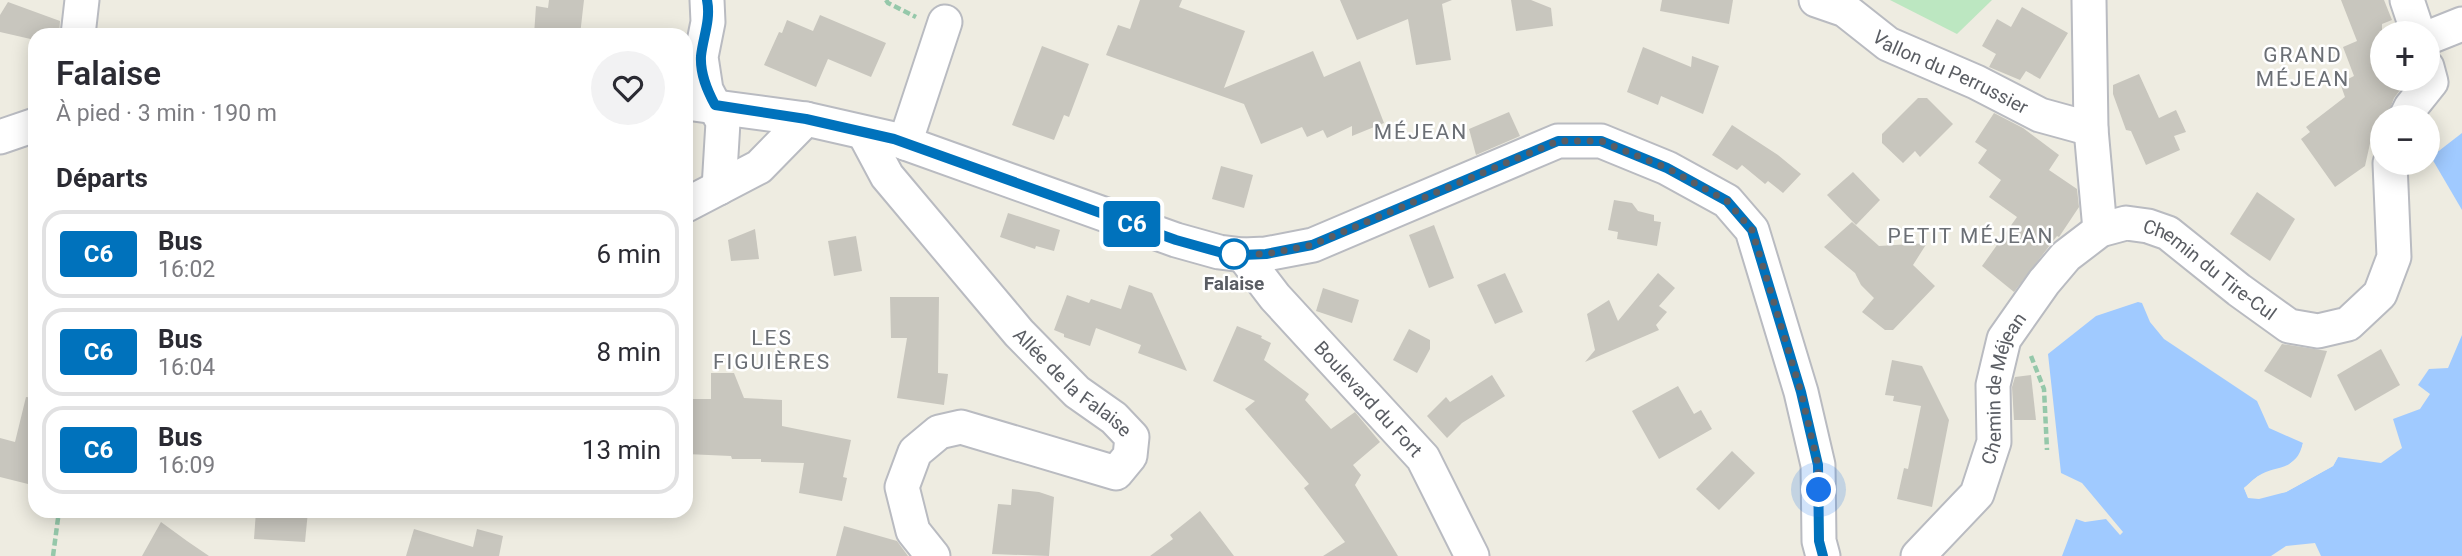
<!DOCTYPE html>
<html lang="fr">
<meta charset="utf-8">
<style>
body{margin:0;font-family:Roboto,sans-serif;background:#f2f2f3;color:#2b2b33;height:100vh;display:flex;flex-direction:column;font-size:26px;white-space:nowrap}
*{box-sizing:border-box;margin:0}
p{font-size:23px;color:#7c7c81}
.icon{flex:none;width:38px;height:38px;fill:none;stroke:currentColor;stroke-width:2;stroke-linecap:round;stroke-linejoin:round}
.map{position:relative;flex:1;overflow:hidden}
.details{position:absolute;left:28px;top:28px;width:665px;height:490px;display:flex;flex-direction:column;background:#fff;border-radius:21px;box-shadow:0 4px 18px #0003}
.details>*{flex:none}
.badge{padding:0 14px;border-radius:5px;font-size:24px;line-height:46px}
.tools{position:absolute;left:2370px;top:21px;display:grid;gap:14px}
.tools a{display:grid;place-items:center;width:70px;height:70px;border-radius:50%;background:#fff;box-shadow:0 4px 18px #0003;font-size:35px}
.you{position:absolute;width:35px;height:35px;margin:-18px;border:5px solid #fff;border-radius:50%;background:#1a73e8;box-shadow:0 0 0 10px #1a73e833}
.map>.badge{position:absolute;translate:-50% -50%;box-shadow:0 0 0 4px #fff}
h2{padding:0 28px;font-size:26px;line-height:63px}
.round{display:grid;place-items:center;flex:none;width:74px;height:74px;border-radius:37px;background:#f2f2f3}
.summary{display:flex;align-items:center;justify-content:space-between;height:119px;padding:0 28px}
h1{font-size:33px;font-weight:600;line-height:52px}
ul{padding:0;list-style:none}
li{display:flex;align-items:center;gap:21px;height:88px;margin:0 14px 10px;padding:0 14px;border:4px solid #e1e1e2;border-radius:21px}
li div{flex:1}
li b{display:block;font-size:26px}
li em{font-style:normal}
li .badge{min-width:77px;font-weight:700;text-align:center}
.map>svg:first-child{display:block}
.green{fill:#bce7c1}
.water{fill:#a0caff}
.pier{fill:#eeece1}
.building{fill:#c8c6be}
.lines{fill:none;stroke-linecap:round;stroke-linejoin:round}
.minor-casing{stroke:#b9bbc1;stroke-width:37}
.path{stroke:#95c8aa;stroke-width:4.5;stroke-dasharray:7 3.5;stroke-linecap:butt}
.minor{stroke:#fff;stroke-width:33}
.line-casing{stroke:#fff;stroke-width:16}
.line{stroke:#0072bc;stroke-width:10}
.walk{stroke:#5a5d63;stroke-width:7;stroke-dasharray:0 12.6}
.stop-dot{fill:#fff;stroke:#0072bc;stroke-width:3.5}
.labels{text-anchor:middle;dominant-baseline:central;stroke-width:5;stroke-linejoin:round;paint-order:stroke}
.street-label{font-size:19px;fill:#5a5d63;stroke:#fff}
.stop-label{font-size:19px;font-weight:bold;fill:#5a5d63;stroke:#fff}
.neighbourhood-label{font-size:21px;letter-spacing:2px;fill:#6b6f75;stroke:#fff}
</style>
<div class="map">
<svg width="2462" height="556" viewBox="0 0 2462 556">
<rect width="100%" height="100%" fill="#eeece1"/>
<!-- green -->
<path class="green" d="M1890,0H1992L1957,34Z"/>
<!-- water -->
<g class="water">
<path d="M2462,133V210L2431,157Z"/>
<path d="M2138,302L2142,303L2150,322L2164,339L2257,401L2269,428L2303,443C2295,474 2276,463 2257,477C2252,480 2248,485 2244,488L2248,497L2286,492L2333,466L2338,457L2381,463L2402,448L2393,419L2420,409L2430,394L2418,385L2429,369L2448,368L2462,335V556H2321L2315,543L2286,546L2271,556H2062L2076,519L2085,522L2106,519L2120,535L2123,532L2082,483L2061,473L2048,354L2096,316Z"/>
</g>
<!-- pier -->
<path class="pier" d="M2303,443H2306L2302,458L2288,471L2259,479L2248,489L2250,494L2259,495L2285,489L2330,463L2339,454L2338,457L2333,466L2286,492L2259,499L2248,498L2244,488L2258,476L2286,467L2300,455Z"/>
<!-- building -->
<g class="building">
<path d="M549,0H584L580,35H534L536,6L548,8Z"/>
<path d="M1140,0H1182L1179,7L1245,31L1224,88L1313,51L1324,77L1360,61L1384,123L1352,136V126L1327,138L1323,130L1307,137L1302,127L1261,144L1244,104L1106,55L1118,25L1130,29Z"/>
<path d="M1340,0H1452L1442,4L1451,60L1416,65L1408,19L1357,40Z"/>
<path d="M1511,0H1531L1551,8L1553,26L1516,31Z"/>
<path d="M1662,0H1733L1729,24L1660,11Z"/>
<path d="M2341,0H2384L2392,20L2382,24V79H2400L2403,86L2394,98L2387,117H2382V122L2373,130L2365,166L2335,187L2301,139L2310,132L2306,127L2345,97L2340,83L2354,76L2343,47L2357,41Z"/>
<path d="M8,2L60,21L59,35H35V40L0,32V15Z"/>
<path d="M2022,7L2068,33L2040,79L2026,71L2020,80L1989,67L1996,54L1982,46L1997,19L2011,27Z"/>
<path d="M820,15L886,43L871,77L828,59L816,87L764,65L779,32L782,33L787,20L813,31Z"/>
<path d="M1042,46L1089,64L1069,117L1064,115L1054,140L1012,125Z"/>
<path d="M1643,47L1691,67L1692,56L1719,66L1703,114L1661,96L1658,105L1627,92Z"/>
<path d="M2139,74L2159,118L2176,110L2186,132L2174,136L2180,150L2146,165L2131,131L2126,130L2113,94V85Z"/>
<path d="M1918,98H1927L1953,124L1920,157L1915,151L1903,163L1882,143V134Z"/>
<path d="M1509,112L1520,136L1476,155L1469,129Z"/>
<path d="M1994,113L2023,128L2059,155L2049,170L2077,189L2079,207L2059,237L2057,236L2014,292L1982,266L2017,217L1989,197L2001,180L1978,163L1987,150L1975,142Z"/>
<path d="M1732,125L1778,155L1801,174L1783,193L1768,181L1765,184L1742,165L1737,170L1712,155Z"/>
<path d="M1221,166L1253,175L1244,208L1212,199Z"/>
<path d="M1853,172L1880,200L1856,225L1827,195Z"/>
<path d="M2257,192L2295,219L2270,261L2230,234Z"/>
<path d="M1614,200L1632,203L1638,211L1654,215V221L1661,222L1657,246L1617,239L1618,232L1608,230Z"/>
<path d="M1008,213L1060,230L1054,251L1036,246L1035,249L1000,237Z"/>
<path d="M1852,222L1879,246L1927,243L1913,265L1935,286L1893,330H1885L1862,312L1874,298L1861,285L1855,273L1824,247Z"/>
<path d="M1434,225L1454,278L1429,288L1409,235Z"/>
<path d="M755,229L759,259L731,261L728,240Z"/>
<path d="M856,236L862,271L834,276L828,241Z"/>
<path d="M1505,273L1523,312L1495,324L1477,285Z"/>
<path d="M1658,273L1675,288L1659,306L1667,312L1656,325L1659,330L1585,362L1595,350L1587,314L1609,300L1618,321Z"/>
<path d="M1129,285L1152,293L1187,371L1138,353L1141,345L1096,328L1090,346L1064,337V334L1054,330L1067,295L1089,303L1091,299L1121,309Z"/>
<path d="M1323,288L1359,300L1352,323L1316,311Z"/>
<path d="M890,297H939L938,373L948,374L944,405L897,398L907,338H891Z"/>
<path d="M1237,326L1262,336L1261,338L1271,343L1264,360L1309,394L1305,400L1331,429L1355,412L1380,442L1353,465L1361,475L1355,485L1398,556H1323L1345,542L1304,488L1309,484L1245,409L1255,401L1213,381Z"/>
<path d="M1409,329L1430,340V349L1417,373L1393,360Z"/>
<path d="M2282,344L2327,351L2311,398L2264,371Z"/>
<path d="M2381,349L2400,385L2355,411L2337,375Z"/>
<path d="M1892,360L1922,366L1949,420L1932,507L1897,499L1904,468L1908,469L1921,406L1893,401L1894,396L1885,395Z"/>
<path d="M711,373H734L744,398L782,400V426L851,440L843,477L847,478L842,501L799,493L804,463L761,462V459H732L731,456L686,454V399H711Z"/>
<path d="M1492,375L1505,396L1462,423L1447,438L1427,416L1446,397L1450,402Z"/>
<path d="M2031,375L2036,420H2014L2012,387L2015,377Z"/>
<path d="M1678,386L1694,414L1701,410L1712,429L1659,459L1632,411Z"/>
<path d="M26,397L35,398V457L28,484L0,477V438L15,442Z"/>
<path d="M1732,451L1755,473L1719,510L1696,489Z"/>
<path d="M1012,489L1039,492L1054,497L1049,556L992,554L998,504L1011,505Z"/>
<path d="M256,511H308L305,542L254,539Z"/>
<path d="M1200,511L1234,556H1150L1173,539L1170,535Z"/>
<path d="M161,522L187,541L209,556H142Z"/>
<path d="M844,526L897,541L908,556H836Z"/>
<path d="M414,529L473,547L477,529L503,536L499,556H406Z"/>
</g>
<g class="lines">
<!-- minor casing -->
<g class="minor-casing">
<g id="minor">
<path d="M707,0L708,22L701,57L706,90L723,122L719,188"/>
<path id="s1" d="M1816,0L1845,10L1888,44L1976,82L2040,115L2091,129"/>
<path d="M2089,0L2091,129L2100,230"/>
<path d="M2407,0L2418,33"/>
<path d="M78,35L82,0"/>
<path d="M2427,38L2462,24"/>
<path d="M686,103L806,119L894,139L1176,240L1219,252L1243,255L1266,254L1313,245L1558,141H1601L1667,168L1727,201L1752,230L1801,392L1818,465L1819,541L1823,556"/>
<path d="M2406,117L2411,107L2431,82L2427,67"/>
<path id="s2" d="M864,133L887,176L1019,333L1077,392L1114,418L1132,437L1130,456L1116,473L961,427L939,432L915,452L902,487L913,531L933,556"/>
<path d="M0,137L35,125"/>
<path d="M905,143L945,22"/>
<path d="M686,205L759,167L806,119"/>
<path id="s3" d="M1243,255L1275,297L1423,458L1472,556"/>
<path id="s4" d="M1918,556L1977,494L1994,442L1993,385L2004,339L2044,282L2066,256L2100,230L2126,223L2148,226L2168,233L2239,290L2289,326L2318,331L2348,324L2380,294L2394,257L2390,163"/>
</g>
</g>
<!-- path -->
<g class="path">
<path d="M886,0L888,3L916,17"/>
<path d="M2031,356L2044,389L2047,450"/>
<path d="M53,556L59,511"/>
</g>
<!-- minor -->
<use href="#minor" class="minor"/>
</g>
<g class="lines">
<!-- line casing -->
<g class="line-casing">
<path id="line" d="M707,0C711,20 703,37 701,56C700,74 707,90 715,105L806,119L894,139L1176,240L1219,252L1242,255L1266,254L1312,245L1558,141H1601L1667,168L1727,201L1752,230L1801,392L1818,465L1819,541L1823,556"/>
</g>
<!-- line -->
<use href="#line" class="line"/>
<!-- walk -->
<path class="walk" d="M1234,254H1266L1312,245L1558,141H1601L1667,168L1727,201L1752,230L1801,392L1818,465L1819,490"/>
</g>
<!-- markers -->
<circle class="stop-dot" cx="1234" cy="254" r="14"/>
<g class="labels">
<!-- street labels -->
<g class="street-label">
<text stroke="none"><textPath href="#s1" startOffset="154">Vallon du Perrussier</textPath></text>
<text stroke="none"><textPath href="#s4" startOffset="516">Chemin du Tire-Cul</textPath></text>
<text stroke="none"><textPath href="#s2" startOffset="327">Allée de la Falaise</textPath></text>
<text stroke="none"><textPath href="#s4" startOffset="196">Chemin de Méjean</textPath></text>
<text stroke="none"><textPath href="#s3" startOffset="191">Boulevard du Fort</textPath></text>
</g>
<!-- stop labels -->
<g class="stop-label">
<text x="1234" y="283">Falaise</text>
</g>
<!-- neighbourhood labels -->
<g class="neighbourhood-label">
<text x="2303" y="55">GRAND<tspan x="2303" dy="24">MÉJEAN</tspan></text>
<text x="1421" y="132">MÉJEAN</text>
<text x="1971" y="236">PETIT MÉJEAN</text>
<text x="772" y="338">LES<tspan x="772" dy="24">FIGUIÈRES</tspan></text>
</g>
</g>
</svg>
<div class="tools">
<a>+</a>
<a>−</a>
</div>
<div class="you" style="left:1819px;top:490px"></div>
<b class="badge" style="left:1132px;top:224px;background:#0072bc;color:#fff">C6</b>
<section class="details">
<div class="summary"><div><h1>Falaise</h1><p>À pied · 3 min · 190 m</p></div><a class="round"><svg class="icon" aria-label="heart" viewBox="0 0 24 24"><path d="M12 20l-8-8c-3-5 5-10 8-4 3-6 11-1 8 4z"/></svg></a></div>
<h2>Départs</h2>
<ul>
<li><span class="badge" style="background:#0072bc;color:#fff">C6</span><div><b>Bus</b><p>16:02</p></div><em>6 min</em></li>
<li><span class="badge" style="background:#0072bc;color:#fff">C6</span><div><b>Bus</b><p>16:04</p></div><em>8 min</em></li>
<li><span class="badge" style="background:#0072bc;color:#fff">C6</span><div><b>Bus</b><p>16:09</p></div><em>13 min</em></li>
</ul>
</section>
</div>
